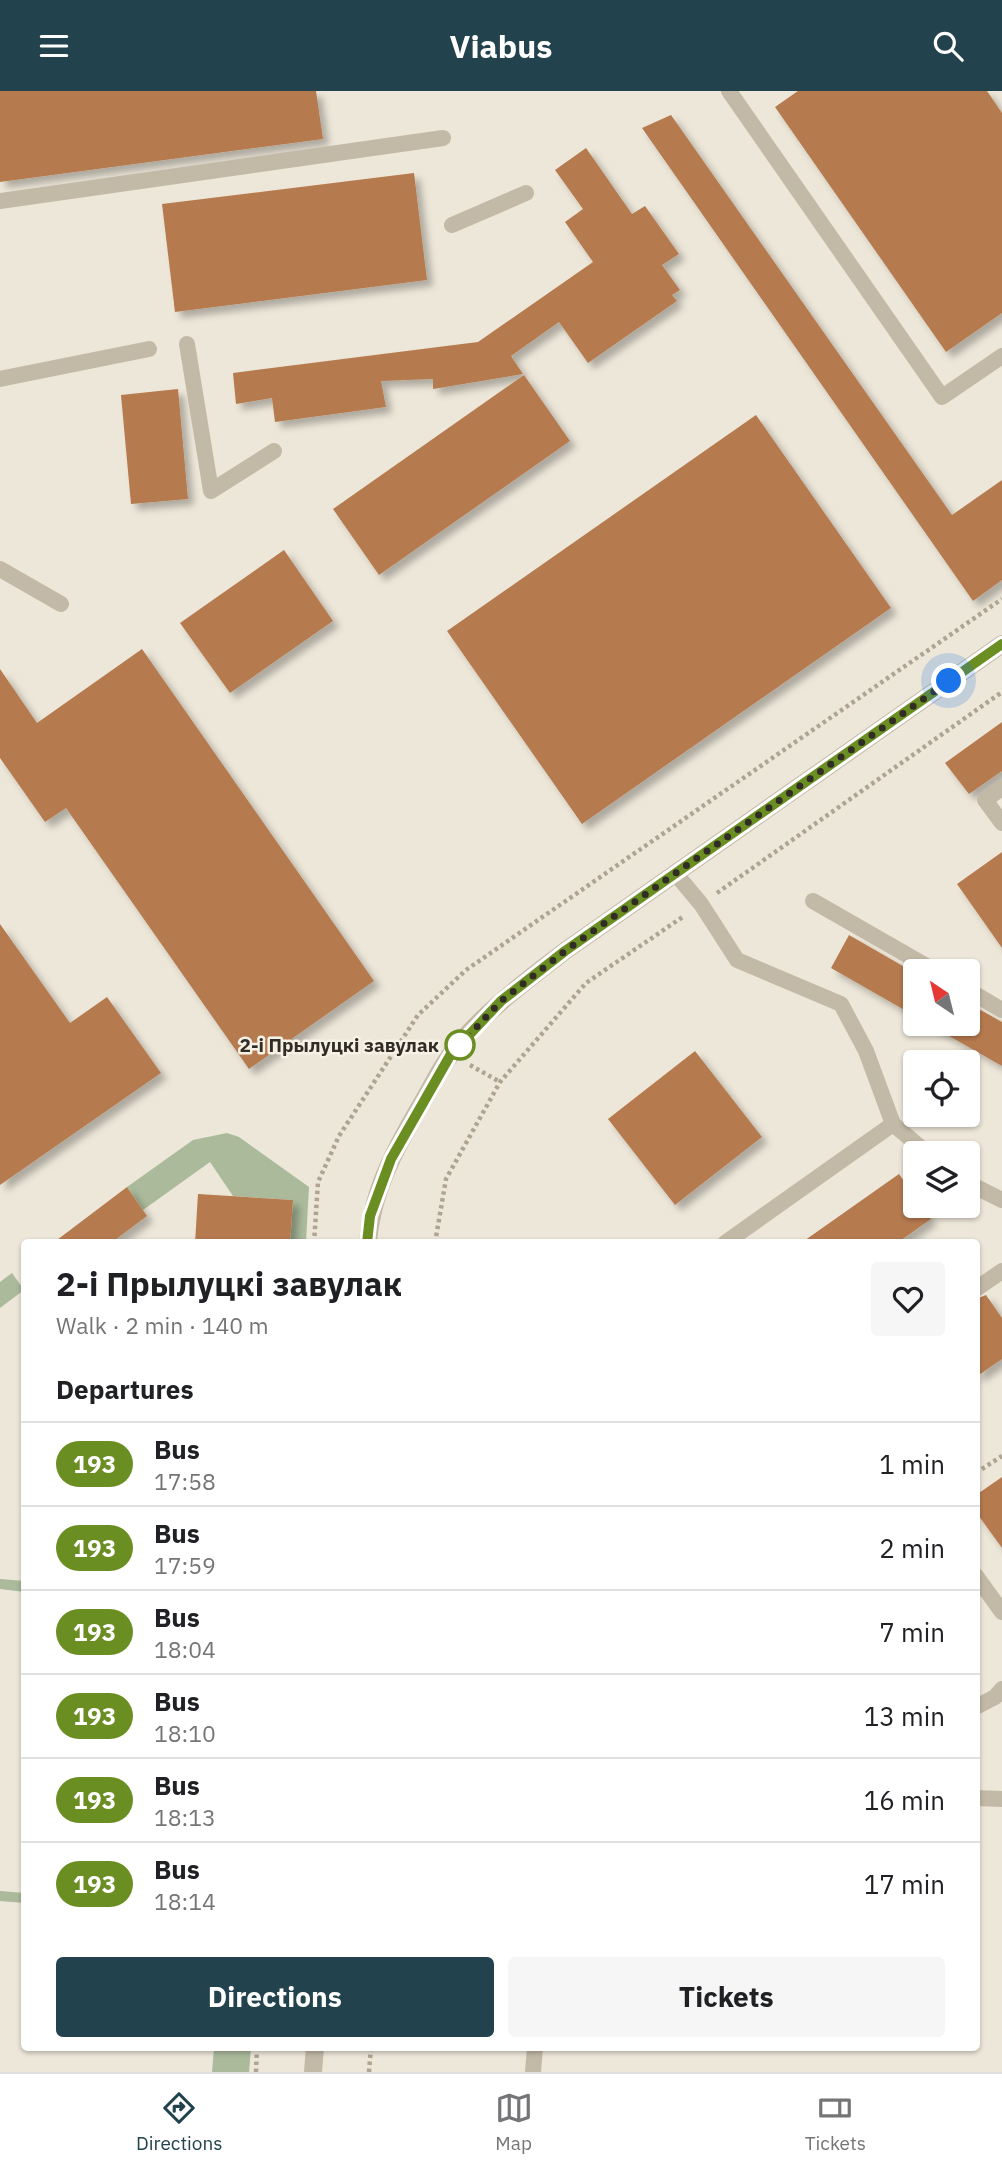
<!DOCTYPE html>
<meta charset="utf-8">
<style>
body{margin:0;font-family:"IBM Plex Sans",sans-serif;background:#f6f6f6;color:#202124;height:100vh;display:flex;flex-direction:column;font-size:26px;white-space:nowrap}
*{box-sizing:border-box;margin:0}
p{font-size:23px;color:#757577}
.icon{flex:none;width:38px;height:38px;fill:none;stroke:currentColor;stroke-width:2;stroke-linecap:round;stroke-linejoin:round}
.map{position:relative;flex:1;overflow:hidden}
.drawer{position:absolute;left:21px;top:1148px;width:959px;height:812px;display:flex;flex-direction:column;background:#fff;border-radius:7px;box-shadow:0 2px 5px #0004}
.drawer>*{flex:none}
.badge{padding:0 14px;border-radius:23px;font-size:24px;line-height:46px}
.needle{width:46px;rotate:325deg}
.controls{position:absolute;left:903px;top:868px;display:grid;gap:14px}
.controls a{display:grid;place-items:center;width:77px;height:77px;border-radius:7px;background:#fff;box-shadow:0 2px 5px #0004;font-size:35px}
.you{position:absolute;width:35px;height:35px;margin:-18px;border:5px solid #fff;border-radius:50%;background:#1a73e8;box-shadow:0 0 0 10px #1a73e833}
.map>.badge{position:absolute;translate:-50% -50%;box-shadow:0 0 0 4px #fff}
h2{padding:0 35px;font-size:26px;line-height:63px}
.round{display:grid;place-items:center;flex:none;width:74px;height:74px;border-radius:7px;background:#f6f6f6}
.summary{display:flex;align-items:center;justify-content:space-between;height:119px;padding:0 35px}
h1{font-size:33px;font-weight:800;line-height:52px}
.cta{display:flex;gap:14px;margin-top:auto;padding:14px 35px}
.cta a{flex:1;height:80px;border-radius:7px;background:#22424d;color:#fff;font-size:28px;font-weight:800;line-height:80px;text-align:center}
.cta a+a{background:#f6f6f6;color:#202124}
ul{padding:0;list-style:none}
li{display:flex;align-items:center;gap:21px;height:84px;padding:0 35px;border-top:2px solid #e0e0e0}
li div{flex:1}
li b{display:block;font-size:26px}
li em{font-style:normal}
li .badge{min-width:77px;font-weight:700;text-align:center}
header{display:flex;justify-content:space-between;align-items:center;height:91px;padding:0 35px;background:#22424d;color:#fff;font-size:32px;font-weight:800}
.dock{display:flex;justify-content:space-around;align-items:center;height:98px;border-top:2px solid #e0e0e0;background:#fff;font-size:19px;color:#757577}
.dock a{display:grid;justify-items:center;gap:4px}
.dock .active{color:#22424d}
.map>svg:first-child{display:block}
.green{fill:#aaba9b}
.building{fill:#b67a4f;filter:url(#shadow)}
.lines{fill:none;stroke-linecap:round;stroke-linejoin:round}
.path{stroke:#afa392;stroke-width:4.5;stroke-dasharray:3.5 3.5;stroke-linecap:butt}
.service{stroke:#c3b9a7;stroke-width:16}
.tertiary{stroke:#c3b9a7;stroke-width:18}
.line-casing{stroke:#fff;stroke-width:16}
.line{stroke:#6b8e23;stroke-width:10}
.walk{stroke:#312c26;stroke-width:7;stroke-dasharray:0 12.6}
.stop-dot{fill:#fff;stroke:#6b8e23;stroke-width:3.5}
.labels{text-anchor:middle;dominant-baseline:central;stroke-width:5;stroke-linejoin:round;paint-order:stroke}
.stop-label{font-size:19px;font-weight:bold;fill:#312c26;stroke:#f6f1e5;text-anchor:end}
</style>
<header><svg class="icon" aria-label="menu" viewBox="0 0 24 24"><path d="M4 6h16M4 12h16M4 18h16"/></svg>Viabus<svg class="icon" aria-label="search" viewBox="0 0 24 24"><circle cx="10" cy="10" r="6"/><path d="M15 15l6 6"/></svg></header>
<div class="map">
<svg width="1002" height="1981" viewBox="0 0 1002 1981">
<defs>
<filter id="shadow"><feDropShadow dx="6" dy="6" stdDeviation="3.5" flood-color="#0004"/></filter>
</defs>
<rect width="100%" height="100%" fill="#ede7d9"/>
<!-- green -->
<g class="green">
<path d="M227,1042L239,1046L309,1096L306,1151H290L293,1109L233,1105L210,1071L143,1119L127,1096L193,1049Z"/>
<path d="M12,1182L24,1199L0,1217V1191Z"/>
<path d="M0,1488L24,1490V1501L0,1498Z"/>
<path d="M0,1800L24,1802V1812L0,1810Z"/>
<path d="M214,1957H251L249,1981H212Z"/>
</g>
<!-- building -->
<g class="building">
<path d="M0,0H316L323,48L0,91Z"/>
<path d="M798,0H987L1002,22V222L946,261L775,16Z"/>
<path d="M671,24L952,424L1002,389V489L973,510L642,37Z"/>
<path d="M586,57L632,123L645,115L679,163L662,174L680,199L672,204L677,210L588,272L559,231L511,265L523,283L433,298V288L381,290L386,316L275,331L272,307L236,313L233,282L478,251L593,171L565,131L583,118L555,79Z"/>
<path d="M414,82L427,189L175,221L162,113Z"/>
<path d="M524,284L570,350L379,484L333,418Z"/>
<path d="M178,298L188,408L131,413L121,304Z"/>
<path d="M756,324L891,517L582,733L447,540Z"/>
<path d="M284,459L333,530L230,602L180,532Z"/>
<path d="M142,558L374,890L249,978L66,717L45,731L0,667V578L37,632Z"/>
<path d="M1002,631V680L969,703L945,672Z"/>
<path d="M1002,761V857L957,793Z"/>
<path d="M0,833L70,932L107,906L161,982L0,1094Z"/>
<path d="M849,844L915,882V925L831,877Z"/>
<path d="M968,912L1002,931V975L928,933H968Z"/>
<path d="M695,960L762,1046L675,1114L608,1028Z"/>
<path d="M899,1083L915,1106V1115H921L931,1128L897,1152H801Z"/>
<path d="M127,1096L147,1125L111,1152H53Z"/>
<path d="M198,1103L293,1109L290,1152H195Z"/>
<path d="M986,1204L1002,1227V1268L976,1286V1208Z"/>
<path d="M1002,1386V1457L976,1421V1404Z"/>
</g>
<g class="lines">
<!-- path -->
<g class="path">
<path d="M717,802L1002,601"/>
<path d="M470,974L500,991"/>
<path d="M314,1152L318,1091L339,1045L418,924L466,879L1002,508"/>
<path d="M435,1152L446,1088L500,991L586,892L684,825"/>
<path d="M976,1382L1002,1365"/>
<path d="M256,1981L257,1956"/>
<path d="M369,1981L371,1956"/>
</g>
<!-- service -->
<g class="service">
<path d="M729,0L942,306L1002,265"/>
<path d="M0,110L443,47"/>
<path d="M452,134L526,102"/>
<path d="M187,253L211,400L274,360"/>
<path d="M0,288L149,258"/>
<path d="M0,478L61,513"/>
<path d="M1002,697L985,709L1002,732"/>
<path d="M675,782L701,813L737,869L841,913L866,960L893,1033L927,1062"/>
<path d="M813,810L935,880"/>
<path d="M968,899L1002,919"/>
<path d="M968,1092L1002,1109"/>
<path d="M725,1152L893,1033"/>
<path d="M976,1198L1002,1180"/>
<path d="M976,1485L1002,1521"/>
<path d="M976,1616L995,1606L1002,1598"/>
<path d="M976,1707L1002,1708"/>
<path d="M533,1981L535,1956"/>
</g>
<!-- tertiary -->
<g class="tertiary">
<path d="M368,1152C372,1097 399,1051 426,1005C434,991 441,976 451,963C482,922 525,891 565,860L1002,553"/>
<path d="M313,1981L315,1956"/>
</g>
</g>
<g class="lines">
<!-- line casing -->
<g class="line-casing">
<path id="line" d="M367,1152L370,1125L391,1068L451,963L501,910L565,860L1002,553"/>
</g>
<!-- line -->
<use href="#line" class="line"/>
<!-- walk -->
<path class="walk" d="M460,954L501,910L565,860L949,590"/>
</g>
<!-- markers -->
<circle class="stop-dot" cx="460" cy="954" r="14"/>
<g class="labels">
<!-- stop labels -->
<g class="stop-label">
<text x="439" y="954">2-і Прылуцкі завулак</text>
</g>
</g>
</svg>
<div class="controls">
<a><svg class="needle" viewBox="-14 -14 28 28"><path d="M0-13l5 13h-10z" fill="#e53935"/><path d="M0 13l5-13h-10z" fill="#757577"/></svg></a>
<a><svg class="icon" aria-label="locate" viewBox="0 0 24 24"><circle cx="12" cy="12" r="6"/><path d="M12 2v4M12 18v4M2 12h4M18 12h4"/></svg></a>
<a><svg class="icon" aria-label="layers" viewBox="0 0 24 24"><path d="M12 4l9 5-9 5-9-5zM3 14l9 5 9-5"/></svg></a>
</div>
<div class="you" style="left:949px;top:590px"></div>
<section class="drawer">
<div class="summary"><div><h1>2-і Прылуцкі завулак</h1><p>Walk · 2 min · 140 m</p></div><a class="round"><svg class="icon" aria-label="heart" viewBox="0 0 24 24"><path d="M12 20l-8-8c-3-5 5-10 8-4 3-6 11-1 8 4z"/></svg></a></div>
<h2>Departures</h2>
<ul>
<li><span class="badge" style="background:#6b8e23;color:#fff">193</span><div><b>Bus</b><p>17:58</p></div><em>1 min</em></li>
<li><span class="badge" style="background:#6b8e23;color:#fff">193</span><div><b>Bus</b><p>17:59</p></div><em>2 min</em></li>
<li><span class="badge" style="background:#6b8e23;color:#fff">193</span><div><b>Bus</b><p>18:04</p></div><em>7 min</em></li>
<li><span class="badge" style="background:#6b8e23;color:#fff">193</span><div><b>Bus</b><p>18:10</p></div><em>13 min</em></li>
<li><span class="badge" style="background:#6b8e23;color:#fff">193</span><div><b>Bus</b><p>18:13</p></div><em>16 min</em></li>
<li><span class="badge" style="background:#6b8e23;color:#fff">193</span><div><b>Bus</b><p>18:14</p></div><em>17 min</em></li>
</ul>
<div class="cta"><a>Directions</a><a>Tickets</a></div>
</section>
</div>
<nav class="dock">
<a class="active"><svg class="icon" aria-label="directions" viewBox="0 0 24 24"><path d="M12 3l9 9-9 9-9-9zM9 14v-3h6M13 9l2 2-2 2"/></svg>Directions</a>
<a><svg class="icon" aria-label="map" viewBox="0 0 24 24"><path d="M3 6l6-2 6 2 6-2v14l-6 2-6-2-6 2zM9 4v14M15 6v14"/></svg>Map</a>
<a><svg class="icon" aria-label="tickets" viewBox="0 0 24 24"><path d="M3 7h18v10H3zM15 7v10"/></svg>Tickets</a>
</nav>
